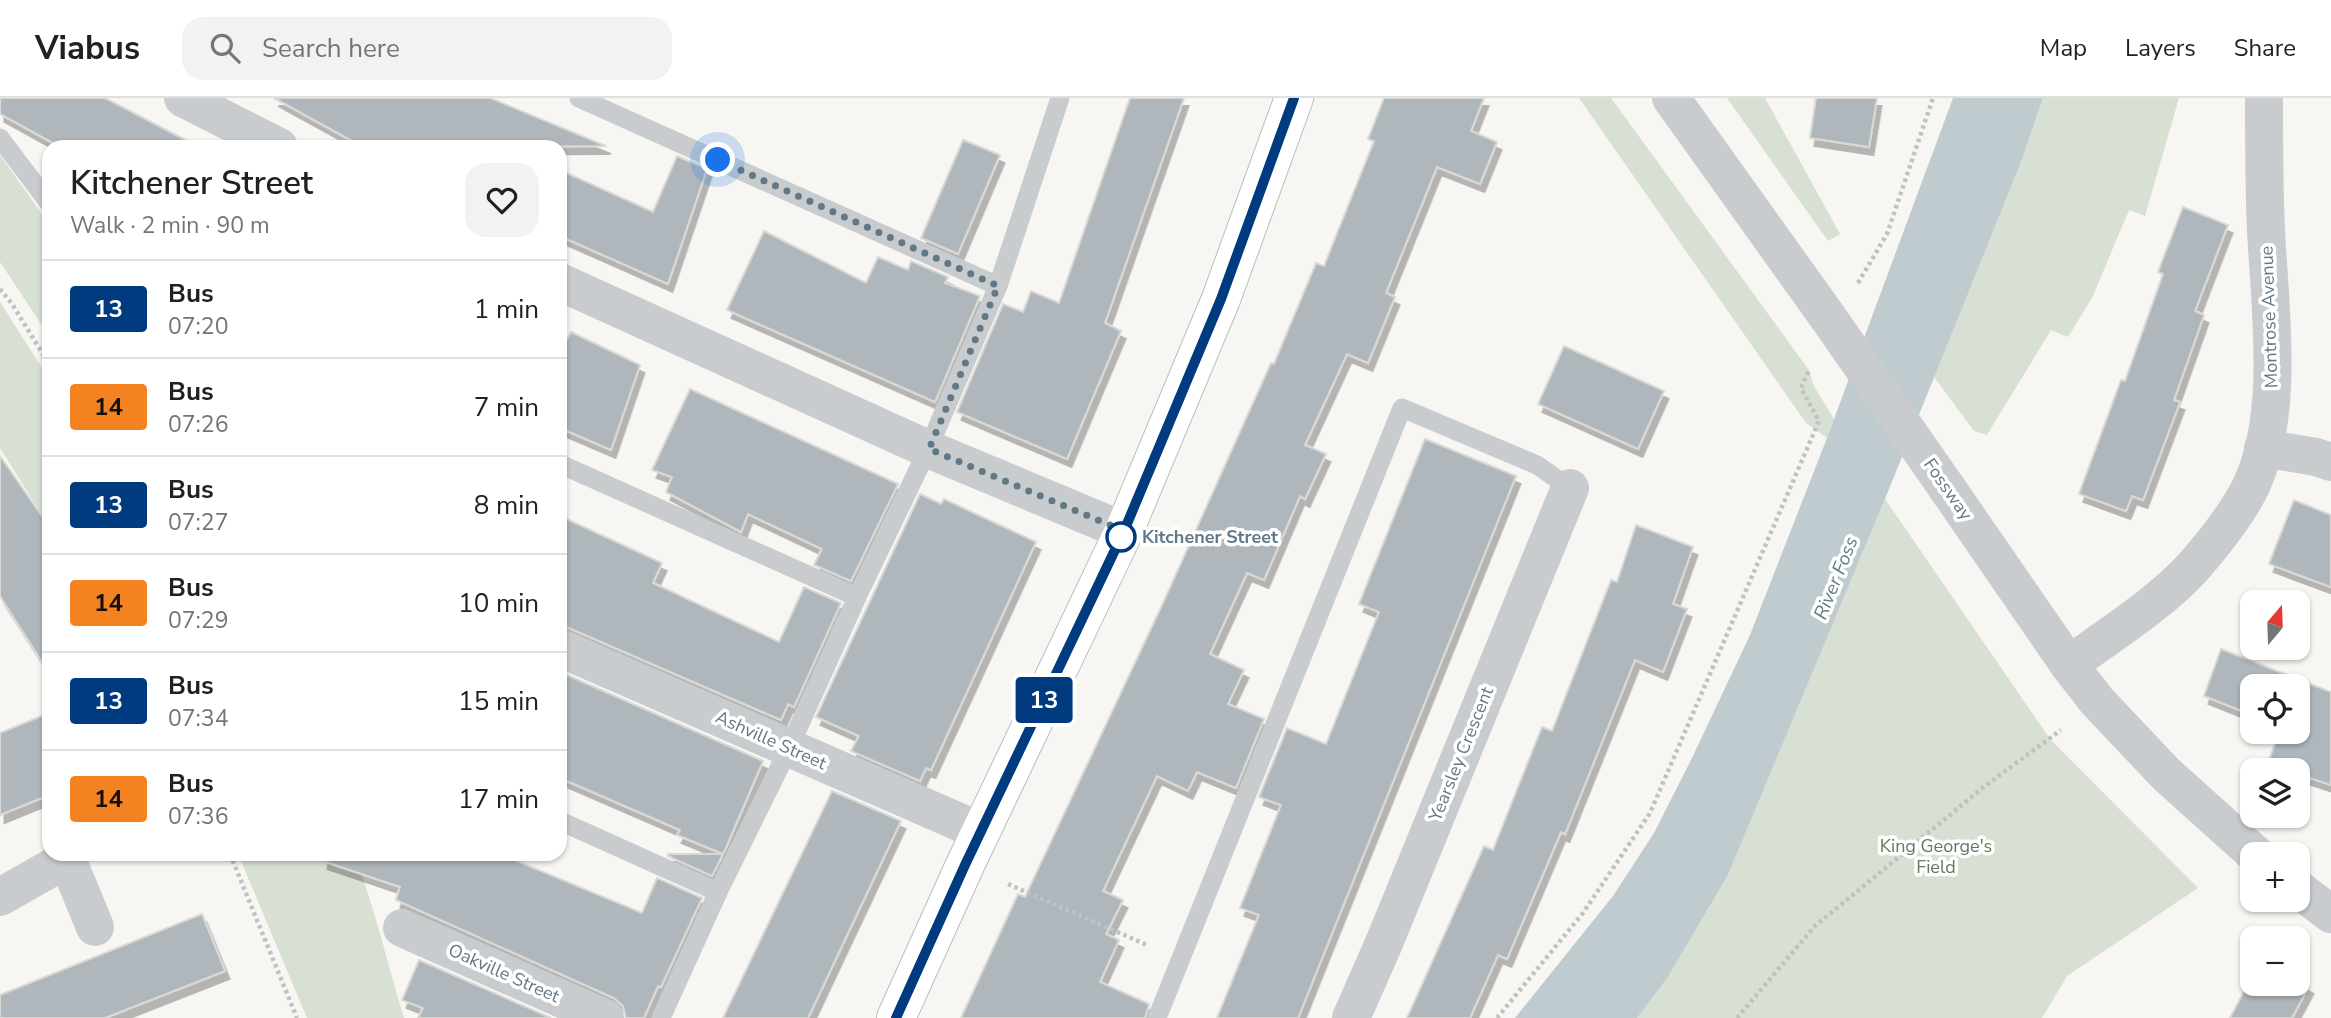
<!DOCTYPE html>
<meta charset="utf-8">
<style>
body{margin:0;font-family:"Nunito Sans",sans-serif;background:#f2f2f2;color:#202124;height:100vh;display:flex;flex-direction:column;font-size:26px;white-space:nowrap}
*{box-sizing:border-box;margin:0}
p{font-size:23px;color:#757577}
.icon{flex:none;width:38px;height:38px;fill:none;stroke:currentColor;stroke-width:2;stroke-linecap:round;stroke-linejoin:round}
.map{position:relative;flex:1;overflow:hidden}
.side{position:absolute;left:42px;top:42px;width:525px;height:721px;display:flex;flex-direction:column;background:#fff;border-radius:21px;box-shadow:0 2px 5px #0004}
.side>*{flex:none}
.badge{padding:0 14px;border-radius:5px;font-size:24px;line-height:46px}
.needle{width:46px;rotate:19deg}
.tools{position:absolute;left:2240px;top:492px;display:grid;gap:14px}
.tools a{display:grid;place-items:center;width:70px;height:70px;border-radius:14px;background:#fff;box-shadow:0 2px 5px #0004;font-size:35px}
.you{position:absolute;width:35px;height:35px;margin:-18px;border:5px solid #fff;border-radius:50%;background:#1a73e8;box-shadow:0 0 0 10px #1a73e833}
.map>.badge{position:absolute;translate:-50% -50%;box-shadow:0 0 0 4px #fff}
.round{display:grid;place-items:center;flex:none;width:74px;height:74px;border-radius:21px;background:#f2f2f2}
.head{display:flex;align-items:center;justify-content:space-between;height:119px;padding:0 28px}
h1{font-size:33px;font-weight:600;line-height:52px}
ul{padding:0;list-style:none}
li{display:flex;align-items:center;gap:21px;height:98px;padding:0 28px;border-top:2px solid #e0e0e0}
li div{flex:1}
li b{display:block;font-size:26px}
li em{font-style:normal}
li .badge{min-width:77px;font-weight:700;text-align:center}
header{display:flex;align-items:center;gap:42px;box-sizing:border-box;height:98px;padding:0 35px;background:#fff;border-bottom:2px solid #e0e0e0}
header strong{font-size:33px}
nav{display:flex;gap:38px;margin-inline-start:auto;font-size:24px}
.search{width:490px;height:63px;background:#f2f2f2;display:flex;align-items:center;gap:18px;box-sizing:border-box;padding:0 24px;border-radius:21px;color:#757577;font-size:26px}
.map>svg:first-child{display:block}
.green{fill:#d8dfd3}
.water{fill:#bfcbcf}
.building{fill:#afb7bc;stroke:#d8d8d5;stroke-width:2;filter:url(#shadow)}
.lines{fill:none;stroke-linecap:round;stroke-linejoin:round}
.secondary-casing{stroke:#b8bec2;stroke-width:40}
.path{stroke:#bfc2c4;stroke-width:4.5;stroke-dasharray:3.5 3.5;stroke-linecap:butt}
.lane{stroke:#c9cccf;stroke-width:19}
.street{stroke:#c9cccf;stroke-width:38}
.secondary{stroke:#fff;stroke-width:38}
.street-bridge{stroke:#c9cccf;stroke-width:38}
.line-casing{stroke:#fff;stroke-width:16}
.line{stroke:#003b80;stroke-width:10}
.walk{stroke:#637886;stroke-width:7;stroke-dasharray:0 12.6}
.stop-dot{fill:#fff;stroke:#003b80;stroke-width:3.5}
.labels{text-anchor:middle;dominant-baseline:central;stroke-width:7;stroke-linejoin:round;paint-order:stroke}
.street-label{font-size:18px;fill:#637886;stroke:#fff}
.stop-label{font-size:18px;font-weight:bold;fill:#637886;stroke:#fff;text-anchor:start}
.park-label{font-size:18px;fill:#65785e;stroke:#fff}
.water-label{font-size:19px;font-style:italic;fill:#5f7b83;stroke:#fff}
</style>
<header>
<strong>Viabus</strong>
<div class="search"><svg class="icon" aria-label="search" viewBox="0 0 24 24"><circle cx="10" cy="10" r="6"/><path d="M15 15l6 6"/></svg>Search here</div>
<nav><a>Map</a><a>Layers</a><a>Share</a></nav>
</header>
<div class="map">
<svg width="2331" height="920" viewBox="0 0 2331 920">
<defs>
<filter id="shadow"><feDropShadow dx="4.5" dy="8" stdDeviation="0" flood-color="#0004"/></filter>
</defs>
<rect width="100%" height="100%" fill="#f7f6f3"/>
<!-- green -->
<g class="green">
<path d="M1579,0H1611L1809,272L1814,288L1834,321L1827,340L1806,325Z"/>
<path d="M1727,0H1765L1840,136L1828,143Z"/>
<path d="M2043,0H2179L2145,118L2129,112L2092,200L2068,239L2051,232L1987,337L1974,333L1934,279L2021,64Z"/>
<path d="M0,57L49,126V168L42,174L49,184V238L0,164Z"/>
<path d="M0,204L49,281V428L0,350Z"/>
<path d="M1885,401L2050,641L2198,790L2067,878L2042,920H1637L1668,879L1728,777Z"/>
<path d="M238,756H354C375,809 387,865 404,920H307Z"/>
</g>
<!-- water -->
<path class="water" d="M1953,0H2043L2021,64L1885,401L1728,777L1668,879L1637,920H1515L1613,798L1654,735L1692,660L1750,537L1827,340Z"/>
<!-- building -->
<g class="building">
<path d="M0,0H105L199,49H60L0,16Z"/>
<path d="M274,0H490L606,48L363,49Z"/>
<path d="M1130,0H1184L1105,225L1121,233L1067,361L957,314L1003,206L1023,214L1031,193L1059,205Z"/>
<path d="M1384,0H1484L1471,33L1497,44L1480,86L1437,69L1386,195L1395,199L1368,265L1347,256L1305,347L1326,356L1305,401L1300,398L1264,482L1247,475L1210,556L1244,572L1228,606L1264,621L1236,690L1197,674L1188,693L1157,678L1103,793L1123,802L1106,836L1119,842L1100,884L1149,906L1145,920H961L1018,796L1025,799L1164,503L1271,265L1274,266L1316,165L1324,168L1374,43L1368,41Z"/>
<path d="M1816,0H1877L1869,49L1810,40Z"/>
<path d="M963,42L1000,57L958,156L921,140Z"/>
<path d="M677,58L707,71L668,186L560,138V72L653,114Z"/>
<path d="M2183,109L2228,127L2195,213L2204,217L2174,302L2180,304L2143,402L2132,398L2126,413L2079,396L2121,282L2125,283L2163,176L2158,174Z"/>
<path d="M764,133L866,185L878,159L908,172L911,163L948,179L945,185L980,198L935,304L727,212Z"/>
<path d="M571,234L640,267L611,352L560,330V255Z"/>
<path d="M1564,248L1664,293L1638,351L1538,306Z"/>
<path d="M690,291L898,386L851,483L814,467L822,451L748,416L741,434L666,394L672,379L652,372Z"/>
<path d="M1425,341L1516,378L1298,920H1217L1259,817L1240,810L1281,707L1259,699L1287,630L1326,646L1379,514L1359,506Z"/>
<path d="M0,358L49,428V575L0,498Z"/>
<path d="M920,396L941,406L944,401L1036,444L931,672L926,670L920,683L851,653L859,638L816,619Z"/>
<path d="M2294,402L2331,417V489L2269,466Z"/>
<path d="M560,418L662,465L653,485L779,544L804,489L841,505L794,609L788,606L781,622L569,530L560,529Z"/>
<path d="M1636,427L1693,449L1673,506L1687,511L1663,574L1635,562L1565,736L1561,734L1507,861L1498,857L1470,920H1407L1484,748L1493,752L1542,629L1552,633L1611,482L1617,484Z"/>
<path d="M2221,551L2331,594V687L2298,676V672H2288L2268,665L2279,634H2298V588H2252V617L2204,598Z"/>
<path d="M560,574L763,663L725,752L712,778L668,758V756H723L677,737L680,732L560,680Z"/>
<path d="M49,615V697L0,717V635Z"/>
<path d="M832,693L901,723L808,920H723Z"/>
<path d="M324,756H500L642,815L657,780L702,800L661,889L658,888L644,920H626L623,908L614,900L396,802L400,789L323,763Z"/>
<path d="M202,816L225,873L105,920H0V897Z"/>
<path d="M419,862L551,920H418L423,910L402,902Z"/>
<path d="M2252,878V886H2298V882L2309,888L2292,920H2230Z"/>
</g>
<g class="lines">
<!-- secondary casing -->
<g class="secondary-casing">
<path id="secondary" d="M896,920L965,767L1124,433L1221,201L1294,0"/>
</g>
<!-- path -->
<g class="path">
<path d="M1858,185L1887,136L1933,0"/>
<path d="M0,191L12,206L49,266"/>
<path d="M230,756L297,920"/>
<path d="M1008,786L1147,847"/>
<path d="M1497,920L1583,815L1650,715L1819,323L1801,290L1809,272"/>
<path d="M1737,920L1815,828L1985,688L2061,632"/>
</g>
<!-- lane -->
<g class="lane">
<path d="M0,40L49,105"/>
<path d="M998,188L1060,0"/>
<path d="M560,366L857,499"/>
<path d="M560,723L718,794L789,650L857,499L928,351L998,188L579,0"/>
<path d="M661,920L718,794"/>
<path d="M1157,920L1402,310L1537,367L1570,390"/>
</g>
<!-- street -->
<g class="street">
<path d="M183,0L279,49"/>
<path d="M1671,0L1827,218"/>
<path d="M560,184L928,351L1124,433"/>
<path d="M2263,350L2316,359L2331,364"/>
<path d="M1947,390L2069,567L2097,603L2166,676L2255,756"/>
<path d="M560,550L982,734"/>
<path d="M2069,567C2109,537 2161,505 2194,468C2214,445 2236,418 2250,390C2285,318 2270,211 2266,133C2264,89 2264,44 2264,0"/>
<path d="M67,761L95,829"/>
<path d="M2298,791L2331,816"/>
<path d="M0,799L67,761L69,756"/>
<path d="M402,830L605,920"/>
<path d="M1351,920L1384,845L1570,390"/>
</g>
<!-- secondary -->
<use href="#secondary" class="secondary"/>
<!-- street-bridge -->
<path class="street-bridge" d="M1827,218L1947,390"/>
</g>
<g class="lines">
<!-- line casing -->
<g class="line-casing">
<path id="line" d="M896,920L965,767L1124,433L1221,201L1294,0"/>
</g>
<!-- line -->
<use href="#line" class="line"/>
<!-- walk -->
<path class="walk" d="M718,62L998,188L929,351L1124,433L1121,439"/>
</g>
<!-- markers -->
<circle class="stop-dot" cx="1121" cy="439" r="14"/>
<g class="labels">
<!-- street labels -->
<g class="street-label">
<text transform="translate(2269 219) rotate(-92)">Montrose Avenue</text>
<text transform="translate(1948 391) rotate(55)">Fossway</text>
<text transform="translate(771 642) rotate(24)">Ashville Street</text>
<text transform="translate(1461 656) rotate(-68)">Yearsley Crescent</text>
<text transform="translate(504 875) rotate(24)">Oakville Street</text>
</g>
<!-- stop labels -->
<g class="stop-label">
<text x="1142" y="439">Kitchener Street</text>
</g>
<!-- park labels -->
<g class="park-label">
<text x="1936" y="748">King George's<tspan x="1936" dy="21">Field</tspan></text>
</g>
<!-- water labels -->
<g class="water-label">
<text transform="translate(1836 480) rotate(-68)">River Foss</text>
</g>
</g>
</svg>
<div class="tools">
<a><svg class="needle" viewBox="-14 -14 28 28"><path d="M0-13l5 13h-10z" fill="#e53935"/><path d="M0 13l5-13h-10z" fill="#757577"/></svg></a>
<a><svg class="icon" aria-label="locate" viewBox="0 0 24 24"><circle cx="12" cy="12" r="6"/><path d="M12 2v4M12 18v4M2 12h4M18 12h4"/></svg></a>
<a><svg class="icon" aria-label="layers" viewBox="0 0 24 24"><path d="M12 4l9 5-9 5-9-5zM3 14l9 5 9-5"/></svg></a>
<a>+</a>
<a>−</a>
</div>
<div class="you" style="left:718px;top:62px"></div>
<b class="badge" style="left:1044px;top:602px;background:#003b80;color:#fff">13</b>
<section class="side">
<div class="head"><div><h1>Kitchener Street</h1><p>Walk · 2 min · 90 m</p></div><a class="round"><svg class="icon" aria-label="heart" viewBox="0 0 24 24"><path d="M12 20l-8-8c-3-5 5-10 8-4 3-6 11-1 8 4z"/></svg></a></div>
<ul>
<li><span class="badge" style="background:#003b80;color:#fff">13</span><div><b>Bus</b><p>07:20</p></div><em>1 min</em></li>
<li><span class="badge" style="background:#f58220;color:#111">14</span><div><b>Bus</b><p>07:26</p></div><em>7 min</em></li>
<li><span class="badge" style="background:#003b80;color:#fff">13</span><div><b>Bus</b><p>07:27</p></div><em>8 min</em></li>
<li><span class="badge" style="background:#f58220;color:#111">14</span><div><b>Bus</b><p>07:29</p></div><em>10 min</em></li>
<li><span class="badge" style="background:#003b80;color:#fff">13</span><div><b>Bus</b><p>07:34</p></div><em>15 min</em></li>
<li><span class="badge" style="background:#f58220;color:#111">14</span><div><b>Bus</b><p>07:36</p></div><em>17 min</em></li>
</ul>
</section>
</div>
